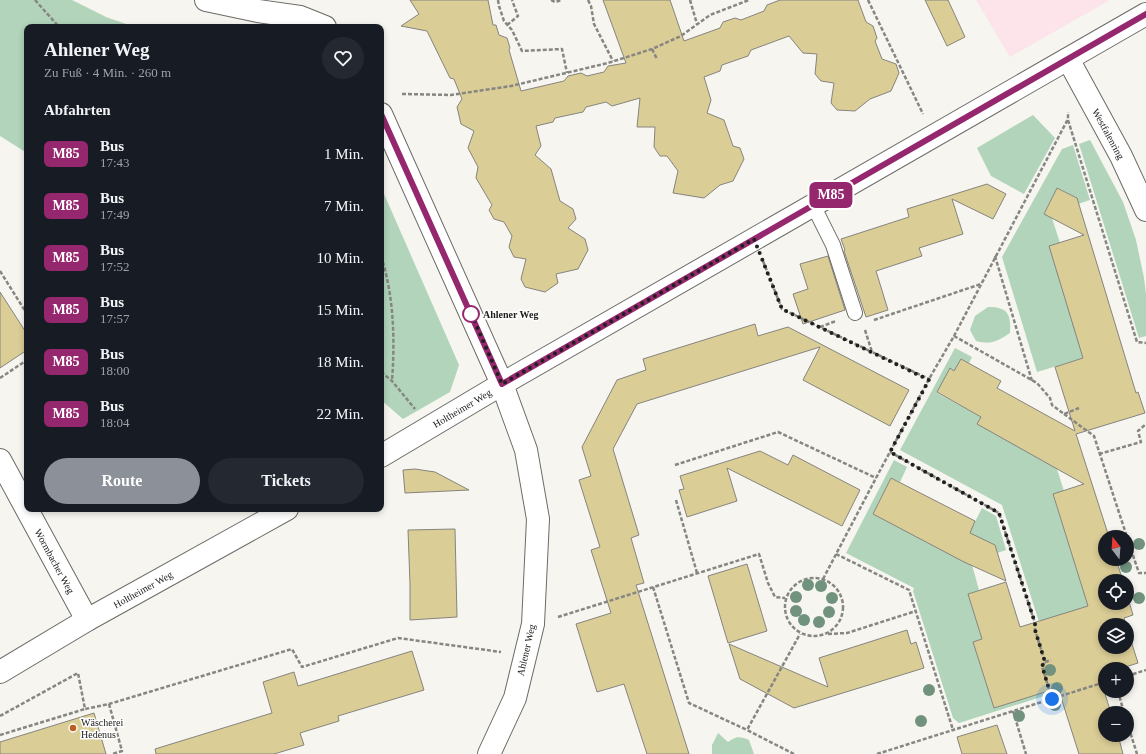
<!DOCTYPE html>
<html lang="de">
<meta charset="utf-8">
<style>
body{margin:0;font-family:"Times New Roman",serif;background:#242831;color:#f1f3f6;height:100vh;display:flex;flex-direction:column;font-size:15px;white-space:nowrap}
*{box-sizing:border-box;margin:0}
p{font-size:13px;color:#9ea1a6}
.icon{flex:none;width:22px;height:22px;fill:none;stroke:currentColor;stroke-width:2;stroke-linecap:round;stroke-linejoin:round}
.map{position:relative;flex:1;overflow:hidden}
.details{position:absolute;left:24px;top:24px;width:360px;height:488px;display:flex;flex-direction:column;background:#171b24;border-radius:8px;box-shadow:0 2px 6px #0003}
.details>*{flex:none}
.badge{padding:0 8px;border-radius:6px;font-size:14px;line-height:26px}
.needle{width:26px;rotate:343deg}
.fabs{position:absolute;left:1098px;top:530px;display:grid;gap:8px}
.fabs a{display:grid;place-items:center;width:36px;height:36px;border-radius:50%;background:#171b24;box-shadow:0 2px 6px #0003;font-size:20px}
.you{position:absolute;width:20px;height:20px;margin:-10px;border:3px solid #fff;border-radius:50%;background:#1a73e8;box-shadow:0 0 0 6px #1a73e833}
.map>.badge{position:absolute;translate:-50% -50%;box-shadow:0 0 0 2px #fff}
h2{padding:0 20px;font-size:15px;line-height:36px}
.round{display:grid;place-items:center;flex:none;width:42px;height:42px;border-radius:21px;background:#242831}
.summary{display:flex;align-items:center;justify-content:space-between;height:68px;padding:0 20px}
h1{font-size:19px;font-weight:700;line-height:30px}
.button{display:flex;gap:8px;margin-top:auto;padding:8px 20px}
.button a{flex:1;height:46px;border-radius:24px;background:#8c9099;color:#fff;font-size:16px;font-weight:700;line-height:46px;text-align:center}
.button a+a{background:#242831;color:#f1f3f6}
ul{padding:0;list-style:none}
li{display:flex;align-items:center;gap:12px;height:52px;padding:0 20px}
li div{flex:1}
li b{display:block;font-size:15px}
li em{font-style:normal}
li .badge{min-width:44px;font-weight:700;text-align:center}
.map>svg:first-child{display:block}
.education{fill:#fde3ea}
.green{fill:#b1d4ba}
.building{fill:#dbcd96;stroke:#85847f}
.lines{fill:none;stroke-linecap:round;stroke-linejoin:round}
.lane-casing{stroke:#6c6a66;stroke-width:16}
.street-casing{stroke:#6c6a66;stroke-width:24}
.path{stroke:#868682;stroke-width:2.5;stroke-dasharray:4 2;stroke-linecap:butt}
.lane{stroke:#fff;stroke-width:14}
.street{stroke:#fff;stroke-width:22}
.tree{fill:#71937e}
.line-casing{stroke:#fff;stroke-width:9}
.line{stroke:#95276e;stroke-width:6}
.walk{stroke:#20201e;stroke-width:4;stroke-dasharray:0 7.2}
.stop-dot{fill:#fff;stroke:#95276e;stroke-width:2}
.poi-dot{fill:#bf5d20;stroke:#fff;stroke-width:1.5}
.labels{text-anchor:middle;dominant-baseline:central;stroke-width:3;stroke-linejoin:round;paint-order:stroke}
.street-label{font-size:10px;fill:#20201e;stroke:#fff}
.stop-label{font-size:10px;font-weight:bold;fill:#20201e;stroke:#fff;text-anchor:start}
.poi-label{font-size:10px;fill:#20201e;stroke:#fff;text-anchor:start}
</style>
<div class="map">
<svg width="1146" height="754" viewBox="0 0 1146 754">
<rect width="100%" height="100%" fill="#f6f5ef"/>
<!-- education -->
<path class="education" d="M976,0H1110L1010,57Z"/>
<!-- green -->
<g class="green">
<path d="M0,0H72L106,17L135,27H27V153L0,136Z"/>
<path d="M1033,115L1055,138L1024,194L991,176L977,148Z"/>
<path d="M1090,140L1123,202L1136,240L1144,278L1146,294V336L1139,338L1079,144Z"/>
<path d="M1073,145L1090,200L1078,204L1077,198L1058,188L1044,213L1052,218L1060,243L1083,358L1037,372L1002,257L1062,149Z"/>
<path d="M381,187L459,365L450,392L403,419L381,400Z"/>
<path d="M988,307C1008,307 1011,314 1010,333C998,341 991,345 976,341L970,330L975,316Z"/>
<path d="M955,348L972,357L969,363L961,359L954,371L950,368L937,393L981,417L1056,466L1064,491L1053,495L1088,606L1039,622L1002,505L900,450Z"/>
<path d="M894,460L907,467L900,482L891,478L873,514L957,557L982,508L996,516L1006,550L997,553L995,545L976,536L963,561L972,565L979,590L968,594L982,639L973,642L994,708L1032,696L1043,684L1046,694L1044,696L959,723L953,718L913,591L914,588L846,553Z"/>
<path d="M718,733L728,742C736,736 740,736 749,740L754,754H712V745Z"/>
</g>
<!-- building -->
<g class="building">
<path d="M410,0H488L493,25H496L499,35L507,38L510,48L509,50L521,91L564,81L568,76L581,73L587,76L604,72L608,66L626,63L603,0H670L684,41L720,28L723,22L735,18L741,20L764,11L767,5L780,0H858L866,22L873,26L877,38L875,41L882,59L896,64L899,73L891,91L870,99L855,111L837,110L831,103L834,83L821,81L815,74L817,54L803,53L789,36L751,50L748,56L722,65L720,71L704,77L711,100L707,113L724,120L733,146L740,148L744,159L733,181L720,185L704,198L673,193L678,171L667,156H660L654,147L655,127H637L640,98L612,106L606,102L586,107L583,112L555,118L553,122L536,126L541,146L535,155L551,169L560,201L573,209L576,219L568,228L585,239L588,250L578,269L556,274L558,283L545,292L525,287L521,279L526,259L514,257L509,247L512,236L504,222L494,219L489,210L492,205L476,178L478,167L468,148L474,131L461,124L457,107L462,99L454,79L450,78L427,31L401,26L419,14Z"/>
<path d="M925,0H948L965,37L947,46Z"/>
<path d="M987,184L1006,194L993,219L952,199L963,234L919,248L922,256L876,271L888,310L866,317L844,251L845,250L841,239L909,217L907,209Z"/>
<path d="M1057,188L1077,198L1136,393L1138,392L1145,413L1076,434L1109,537H1105V559H1116L1123,581H1105V603H1127V595L1133,615L1124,618L1126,625H1105V647H1127V628L1138,663L1119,669H1105V694L1111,713H1105V735H1118L1123,754H1079L1058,688L994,708L973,642L982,639L968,594L1006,582L1020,627L1088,606L1053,494L1084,484L977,424L981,417L937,392L950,368L954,371L961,359L1001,381L997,388L1075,431L1055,367L1083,358L1049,246L1084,235L1044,214Z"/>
<path d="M828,256L845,310L803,324L793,294L808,289L800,264Z"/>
<path d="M0,292L27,334V350L0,368Z"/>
<path d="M755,324L758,336L788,327L909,390L890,426L803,380L820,347L637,404L613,449L639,535L631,538L644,583L636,585L689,754H647L624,684L597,692L576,624L611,613L591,550L600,547L579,480L591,476L582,447L617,380L646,370L643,359Z"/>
<path d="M760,451L788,465L793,455L860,490L842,526L727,468L737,501L687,517L679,490L684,489L680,476Z"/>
<path d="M415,469L435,472L469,490L405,493L403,470Z"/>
<path d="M891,478L975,521L970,533L995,545L1006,581L964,562L873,514Z"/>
<path d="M455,529L457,617L410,620V584L408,530Z"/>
<path d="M747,564L767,631L728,643L708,576Z"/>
<path d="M907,630L911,644L916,642L924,668L794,708L740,679L729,644L828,687L819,658Z"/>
<path d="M412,651L424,690L338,716L339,721L300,733L304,745L274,754H156L155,749L272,713L263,682L294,672L298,686Z"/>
<path d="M94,713L106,754H0V742Z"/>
<path d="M997,725L1007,754H962L957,737Z"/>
</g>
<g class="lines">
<!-- lane casing -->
<g class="lane-casing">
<path id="lane" d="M813,205L833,245L855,313"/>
</g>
<!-- street casing -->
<g class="street-casing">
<g id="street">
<path d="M206,0L258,11L300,17L325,27"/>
<path id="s1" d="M1068,59L1121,156L1146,210"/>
<path d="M381,114L502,384L526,450L538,519L533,624L515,698L489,754"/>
<path id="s2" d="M381,456L502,384L1146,14"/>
<path id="s3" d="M0,460L87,620"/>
<path id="s4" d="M0,672L87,620L287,509"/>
</g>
</g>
<!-- path -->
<g class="path">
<path d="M35,0L59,27"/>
<path d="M498,0L499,6L504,21L512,30L522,51L562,49L567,73"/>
<path d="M551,0L555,2L562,0"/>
<path d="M588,0L591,6L594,24L613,61"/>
<path d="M690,0L697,24"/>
<path d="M868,0L923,114"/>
<path d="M507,25L518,16L512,0"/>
<path d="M652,49L657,59"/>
<path d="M402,94L451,95L511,86L608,63L652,49L681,36L710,15L749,0"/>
<path d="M1068,120L1137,342L1146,343"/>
<path d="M381,256C394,296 395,340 392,381"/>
<path d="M995,256L1032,381"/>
<path d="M763,261L782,309L872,352"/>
<path d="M0,271L27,314"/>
<path d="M874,320L981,284"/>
<path d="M820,327L836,321"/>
<path d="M865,330L872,352L929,379"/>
<path d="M954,336L1037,383L1050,398L1052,405L1064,414L1079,408"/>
<path d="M381,372L392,381L415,409"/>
<path d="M0,378L27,360"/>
<path d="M1064,414L1094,436L1127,537"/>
<path d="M890,452L999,513L1035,623V630L1045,662L1042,666L1052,699"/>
<path d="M1099,454L1141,442L1138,431L1146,424"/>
<path d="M675,465L778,432L876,478"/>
<path d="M676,500L697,573"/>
<path d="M1127,538L1139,573H1146"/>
<path d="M836,554L909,590L953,730"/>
<circle cx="814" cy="607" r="29"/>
<path d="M823,579L876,478L929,379L954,336L1068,119V112"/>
<path d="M653,587L689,703L747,730"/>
<path d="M558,617L759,554L768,583L775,597L785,598"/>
<path d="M828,634L847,633L916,611"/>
<path d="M1045,662L1051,660"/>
<path d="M1127,676L1146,670"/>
<path d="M1118,691L1124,713"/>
<path d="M109,704L122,751L112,754"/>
<path d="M1013,711L1026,754"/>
<path d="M0,716L78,673L85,709L109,704L292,649L302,667L398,638L501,652"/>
<path d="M1127,722L1137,754"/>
<path d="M0,735L85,709"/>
<path d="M794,754L747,730L800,634"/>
<path d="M877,754L1105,682"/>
</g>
<!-- lane -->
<use href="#lane" class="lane"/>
<!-- street -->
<use href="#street" class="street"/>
</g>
<!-- trees -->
<g class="tree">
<circle cx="1139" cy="544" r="6"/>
<circle cx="1126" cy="567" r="6"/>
<circle cx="808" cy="585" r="6"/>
<circle cx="821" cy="586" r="6"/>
<circle cx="796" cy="597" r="6"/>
<circle cx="832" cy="598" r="6"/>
<circle cx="1139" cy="598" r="6"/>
<circle cx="796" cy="611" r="6"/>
<circle cx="829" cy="612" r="6"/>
<circle cx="804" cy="620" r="6"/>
<circle cx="819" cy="622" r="6"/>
<circle cx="1050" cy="670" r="6"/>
<circle cx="1057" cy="688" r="6"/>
<circle cx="929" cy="690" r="6"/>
<circle cx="1055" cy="705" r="6"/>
<circle cx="1019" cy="716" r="6"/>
<circle cx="921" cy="721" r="6"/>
</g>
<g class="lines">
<!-- line casing -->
<g class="line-casing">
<path id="line" d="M381,114L502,384L1146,14"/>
</g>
<!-- line -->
<use href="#line" class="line"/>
<!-- walk -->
<path class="walk" d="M471,314L470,311L502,384L754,239L782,309L929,380L890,452L999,513L1035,623V630L1045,662L1042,666L1052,699"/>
</g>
<!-- markers -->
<circle class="stop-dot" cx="471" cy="314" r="8"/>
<circle class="poi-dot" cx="73" cy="728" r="4"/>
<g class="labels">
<!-- street labels -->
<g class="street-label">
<text stroke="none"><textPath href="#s1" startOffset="85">Westfalenring</textPath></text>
<text stroke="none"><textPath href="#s2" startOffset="94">Holtheimer Weg</textPath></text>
<text stroke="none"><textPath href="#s3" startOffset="115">Wormbacher Weg</textPath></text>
<text stroke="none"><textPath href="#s4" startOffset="165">Holtheimer Weg</textPath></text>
<text transform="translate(526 650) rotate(-77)">Ahlener Weg</text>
</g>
<!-- stop labels -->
<g class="stop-label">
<text x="483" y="314">Ahlener Weg</text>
</g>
<!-- poi labels -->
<g class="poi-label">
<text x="81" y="722">Wäscherei<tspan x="81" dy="12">Hedenus</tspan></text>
</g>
</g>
</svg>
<div class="fabs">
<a><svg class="needle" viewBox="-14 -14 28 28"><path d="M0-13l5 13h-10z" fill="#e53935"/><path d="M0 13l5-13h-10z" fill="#9ea1a6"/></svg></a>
<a><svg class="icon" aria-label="locate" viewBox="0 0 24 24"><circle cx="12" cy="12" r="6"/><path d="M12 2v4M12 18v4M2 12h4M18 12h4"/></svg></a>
<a><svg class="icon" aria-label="layers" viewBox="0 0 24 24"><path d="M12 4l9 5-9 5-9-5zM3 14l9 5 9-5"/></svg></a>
<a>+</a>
<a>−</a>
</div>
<div class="you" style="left:1052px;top:699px"></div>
<b class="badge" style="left:831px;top:195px;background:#95276e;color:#fff">M85</b>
<section class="details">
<div class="summary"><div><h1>Ahlener Weg</h1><p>Zu Fuß · 4 Min. · 260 m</p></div><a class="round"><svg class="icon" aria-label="heart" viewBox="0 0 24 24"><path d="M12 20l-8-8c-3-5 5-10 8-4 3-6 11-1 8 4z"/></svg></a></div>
<h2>Abfahrten</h2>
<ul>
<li><span class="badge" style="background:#95276e;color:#fff">M85</span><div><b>Bus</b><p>17:43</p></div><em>1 Min.</em></li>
<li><span class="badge" style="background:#95276e;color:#fff">M85</span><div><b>Bus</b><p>17:49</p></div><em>7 Min.</em></li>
<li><span class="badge" style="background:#95276e;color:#fff">M85</span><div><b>Bus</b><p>17:52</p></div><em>10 Min.</em></li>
<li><span class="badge" style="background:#95276e;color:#fff">M85</span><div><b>Bus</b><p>17:57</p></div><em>15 Min.</em></li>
<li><span class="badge" style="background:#95276e;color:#fff">M85</span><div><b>Bus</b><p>18:00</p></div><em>18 Min.</em></li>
<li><span class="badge" style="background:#95276e;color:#fff">M85</span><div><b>Bus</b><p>18:04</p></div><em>22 Min.</em></li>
</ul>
<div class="button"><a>Route</a><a>Tickets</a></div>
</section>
</div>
